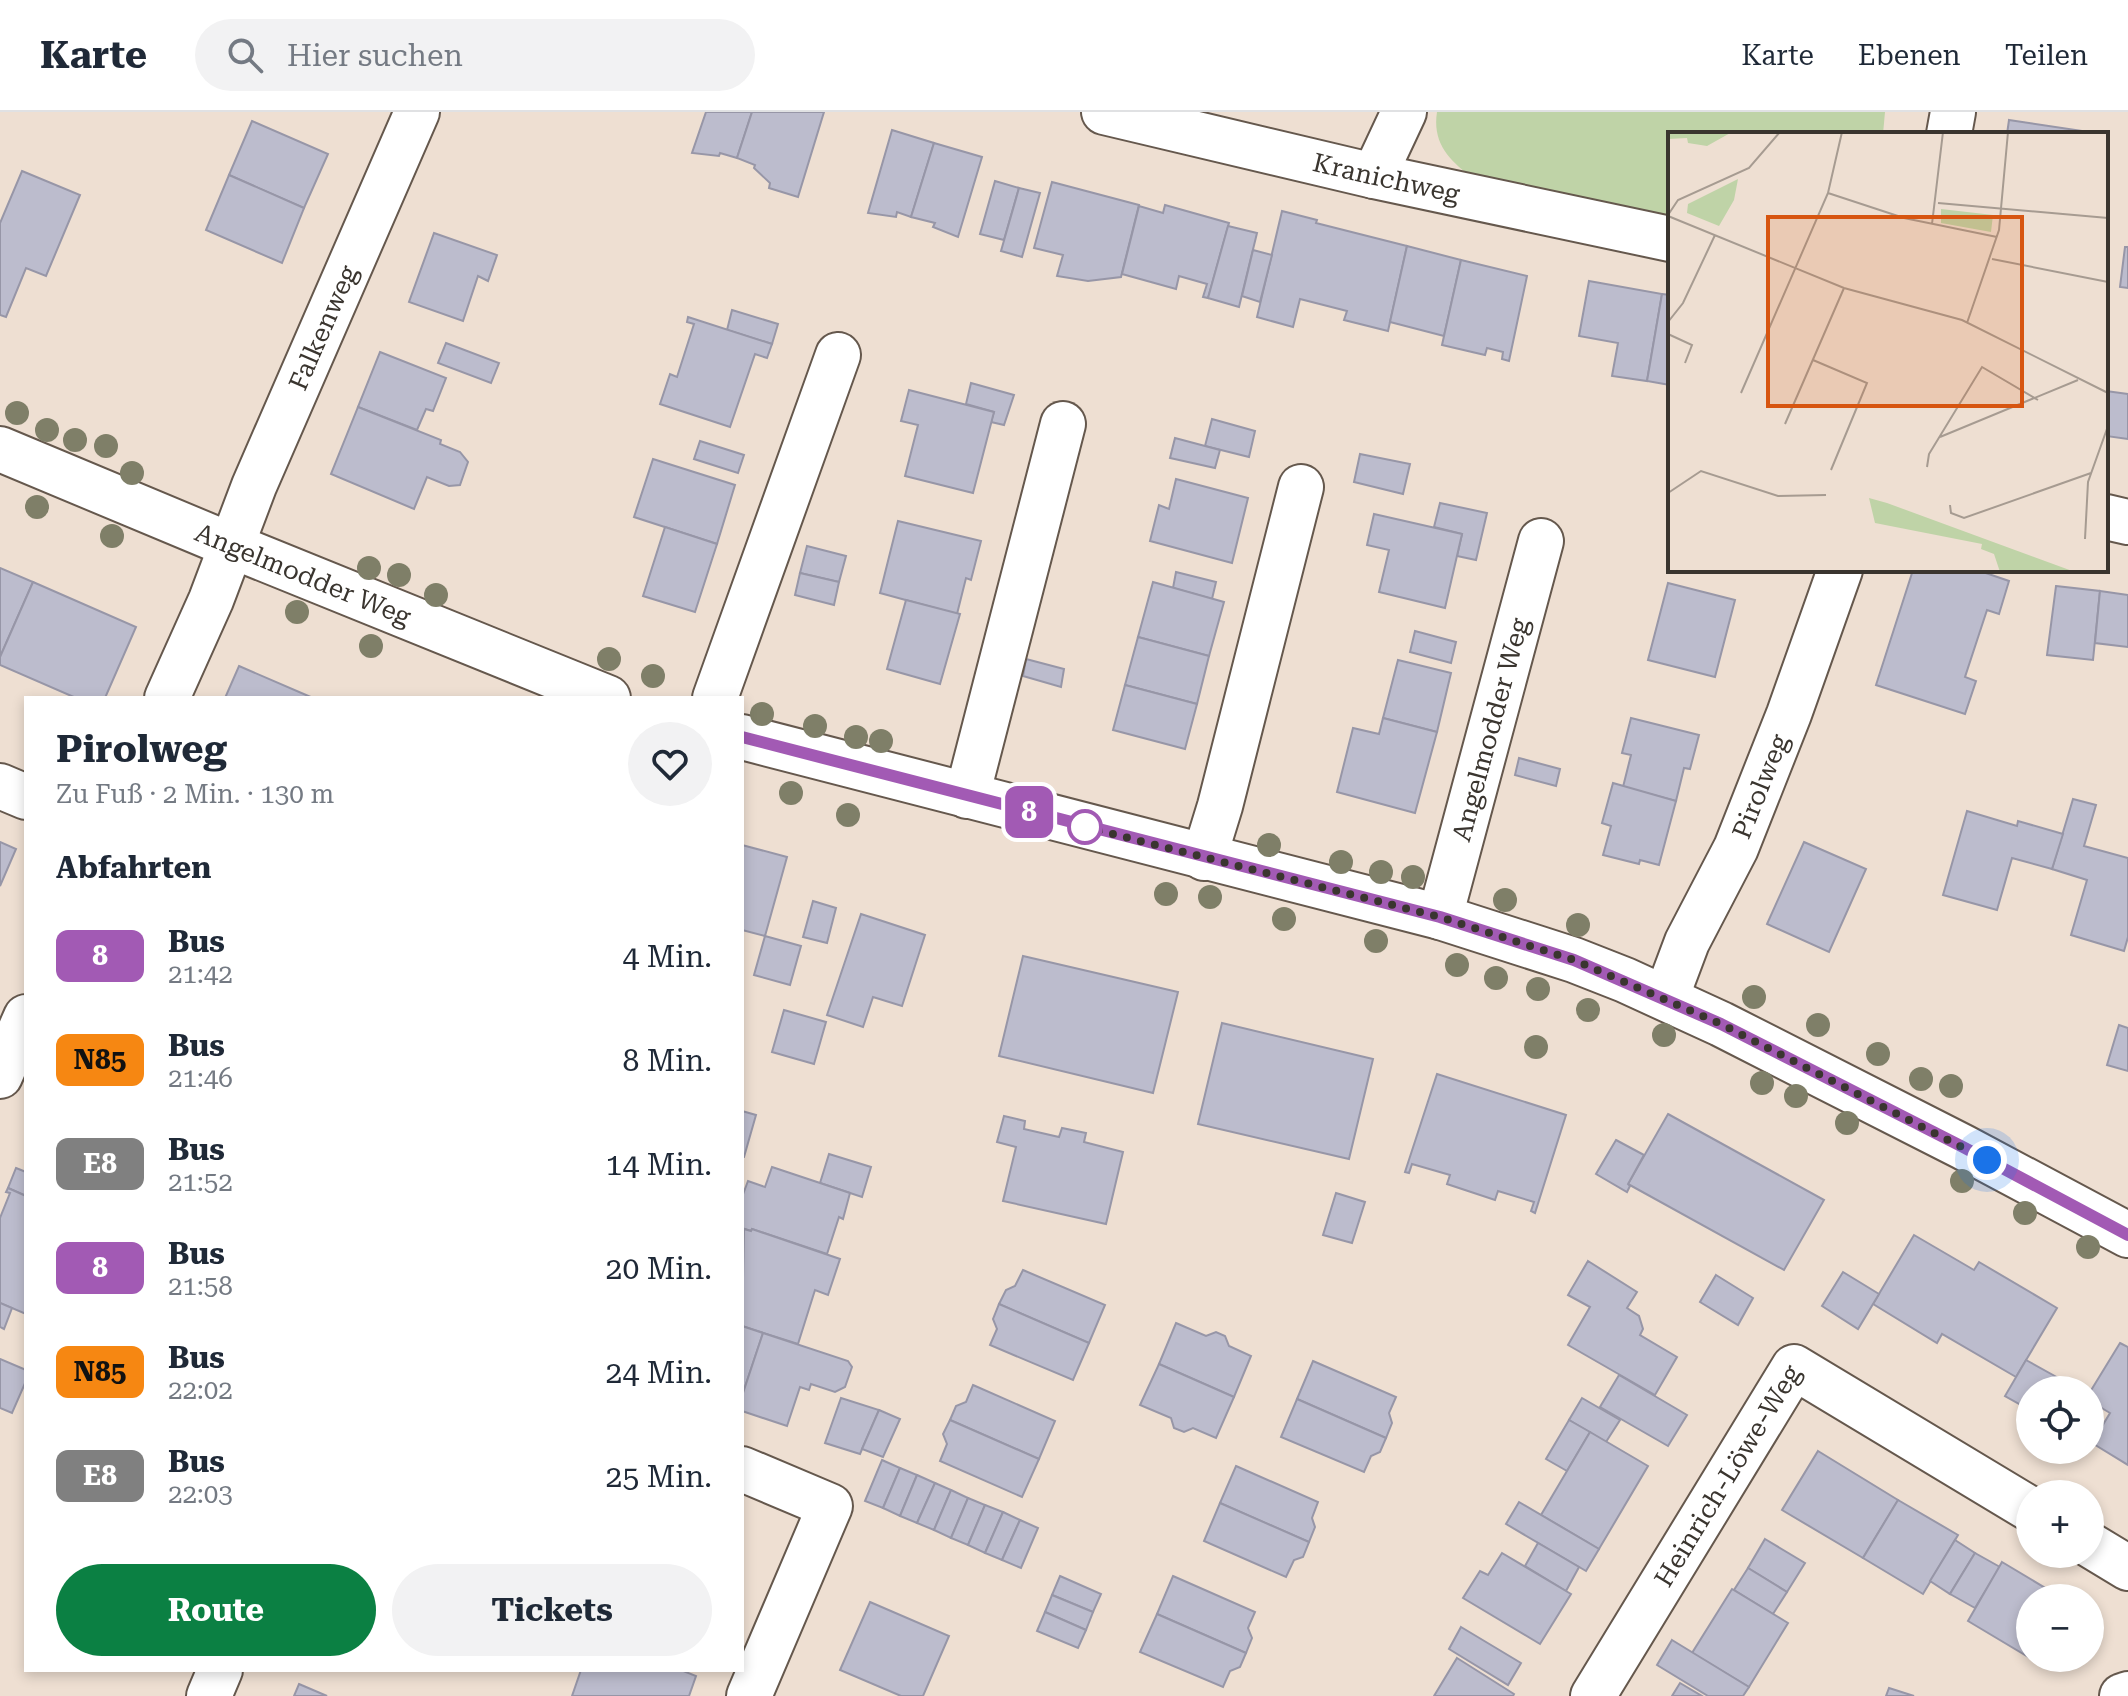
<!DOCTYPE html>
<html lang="de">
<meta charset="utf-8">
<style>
body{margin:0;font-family:"Roboto Serif",serif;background:#f2f2f3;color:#1f2937;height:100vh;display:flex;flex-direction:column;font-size:30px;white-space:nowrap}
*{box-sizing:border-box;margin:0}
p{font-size:26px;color:#747a83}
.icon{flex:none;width:44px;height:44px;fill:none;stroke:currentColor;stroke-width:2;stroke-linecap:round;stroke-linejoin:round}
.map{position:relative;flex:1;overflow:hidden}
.drawer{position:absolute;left:24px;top:584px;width:720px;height:976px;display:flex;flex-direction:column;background:#fff;border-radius:0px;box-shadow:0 4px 12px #0003}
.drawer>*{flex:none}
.badge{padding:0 16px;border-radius:12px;font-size:28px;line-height:52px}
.tools{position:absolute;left:2016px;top:1264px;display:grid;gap:16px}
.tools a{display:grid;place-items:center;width:88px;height:88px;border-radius:50%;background:#fff;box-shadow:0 4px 12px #0003;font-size:40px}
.you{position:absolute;width:40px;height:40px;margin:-20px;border:6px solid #fff;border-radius:50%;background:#1a73e8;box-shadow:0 0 0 12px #1a73e833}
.map>.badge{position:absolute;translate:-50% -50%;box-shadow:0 0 0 4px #fff}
h2{padding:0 32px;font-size:30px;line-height:72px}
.round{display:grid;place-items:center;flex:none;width:84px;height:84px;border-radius:42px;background:#f2f2f3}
.headline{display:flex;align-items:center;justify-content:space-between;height:136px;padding:0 32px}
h1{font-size:38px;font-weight:700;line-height:60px}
.primary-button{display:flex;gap:16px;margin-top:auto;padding:16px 32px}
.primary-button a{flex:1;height:92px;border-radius:48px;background:#0b8043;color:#fff;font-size:32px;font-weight:700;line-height:92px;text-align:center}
.primary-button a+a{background:#f2f2f3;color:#1f2937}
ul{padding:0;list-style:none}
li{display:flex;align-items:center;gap:24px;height:104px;padding:0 32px}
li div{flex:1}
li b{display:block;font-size:30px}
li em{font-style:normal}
li .badge{min-width:88px;font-weight:700;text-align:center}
header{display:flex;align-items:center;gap:48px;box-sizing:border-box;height:112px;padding:0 40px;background:#fff;border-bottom:2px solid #e0e1e3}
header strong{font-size:38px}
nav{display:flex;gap:44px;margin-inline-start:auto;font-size:28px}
.search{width:560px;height:72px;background:#f2f2f3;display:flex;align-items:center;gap:20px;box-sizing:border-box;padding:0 28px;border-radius:44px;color:#747a83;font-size:30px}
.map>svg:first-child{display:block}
.green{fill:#bfd3a7}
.building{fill:#bcbccd;stroke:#9796a7;stroke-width:2}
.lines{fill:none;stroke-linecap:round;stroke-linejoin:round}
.minor-casing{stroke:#65584d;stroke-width:48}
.minor{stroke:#fff;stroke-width:44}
.tree{fill:#7f7f68}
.line-casing{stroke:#fff;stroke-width:18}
.line{stroke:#a25ab4;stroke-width:12}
.walk{stroke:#3a352f;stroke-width:8;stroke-dasharray:0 14.4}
.stop-dot{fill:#fff;stroke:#a25ab4;stroke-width:4}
.labels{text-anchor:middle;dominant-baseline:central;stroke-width:7;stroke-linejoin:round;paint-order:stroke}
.street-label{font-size:26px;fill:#3a352f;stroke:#fbecdf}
.inset-road{fill:none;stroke:#a69b91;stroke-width:2}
.view{fill:#d75510;fill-opacity:0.15;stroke:#d75510;stroke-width:4}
.inset-edge{fill:none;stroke:#3a352f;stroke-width:4}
</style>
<header>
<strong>Karte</strong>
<div class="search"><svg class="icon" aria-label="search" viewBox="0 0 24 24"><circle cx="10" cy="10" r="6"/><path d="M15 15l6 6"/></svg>Hier suchen</div>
<nav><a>Karte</a><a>Ebenen</a><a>Teilen</a></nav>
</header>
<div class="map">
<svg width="2128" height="1584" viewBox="0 0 2128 1584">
<rect width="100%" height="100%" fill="#eedfd2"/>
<!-- green -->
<path class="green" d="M1437,0H1885L1883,22H1670V107L1474,67C1450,49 1432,32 1437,0Z"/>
<!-- building -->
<g class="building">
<path d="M706,0H752L737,46L720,41L719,44L692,41Z"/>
<path d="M752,0H824L798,85L769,76L770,71L754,56L755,53L737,46Z"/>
<path d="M2009,8L2089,20L2088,22H2007Z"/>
<path d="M252,9L328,42L304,96L229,63Z"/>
<path d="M892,18L934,31L911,105L897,100L896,105L868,101Z"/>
<path d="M934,31L982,45L958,125L933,115L935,111L911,105Z"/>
<path d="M22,59L80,83L46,164L26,156L6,205L0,203V111Z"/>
<path d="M229,63L304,96L282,151L206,118Z"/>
<path d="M995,69L1019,76L1004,128L980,122Z"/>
<path d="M1052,70L1139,93L1121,165L1088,169L1057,164L1063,143L1034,136Z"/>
<path d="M1019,76L1040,81L1022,145L1001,139Z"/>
<path d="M1165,93L1229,111L1208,186L1203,185L1207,172L1179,164L1176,177L1122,162L1139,94L1163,101Z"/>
<path d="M1282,99L1317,108L1316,111L1407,134L1388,219L1344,208L1347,199L1300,187L1293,215L1257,205Z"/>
<path d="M1228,114L1257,121L1239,195L1208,186Z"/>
<path d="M434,121L497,143L488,169L478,164L463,209L409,190Z"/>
<path d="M1407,134L1461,148L1444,224L1390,210Z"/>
<path d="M2125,135H2128V176L2120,175Z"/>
<path d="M1253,138L1272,143L1260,190L1242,184Z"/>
<path d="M1461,148L1527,164L1509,249L1502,247L1503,240L1487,236L1485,243L1442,233Z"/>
<path d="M1589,169L1662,182L1647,269L1612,264L1618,231L1579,224Z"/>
<path d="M1662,182L1670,183V273L1647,269Z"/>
<path d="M732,198L778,212L772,232L727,218Z"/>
<path d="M688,205L772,232L767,246L755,242L730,315L660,292L670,262L677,265L694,212L687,210Z"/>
<path d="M446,231L499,251L491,271L438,251Z"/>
<path d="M380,240L446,266L433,299L426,297L417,318L358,295Z"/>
<path d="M971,271L1014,283L1004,313L991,310L994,300L966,292Z"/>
<path d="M909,278L994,300L973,381L905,364L918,313L901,309Z"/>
<path d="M2106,279L2128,282V327L2106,324Z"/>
<path d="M358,295L441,328L440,332L460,340L468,350L460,373L449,374L427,365L414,397L331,362Z"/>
<path d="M1212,307L1255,319L1249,345L1205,334Z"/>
<path d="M1175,326L1220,338L1215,356L1170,346Z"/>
<path d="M700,329L744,343L738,361L694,347Z"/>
<path d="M1360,342L1410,352L1403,382L1354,370Z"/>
<path d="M653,347L735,373L717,432L634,405Z"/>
<path d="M1176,367L1248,386L1232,451L1150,429L1159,393L1169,397Z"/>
<path d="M1440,391L1487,401L1476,448L1457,444L1462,422L1434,415Z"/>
<path d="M1374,402L1462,422L1445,496L1379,480L1389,438L1367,433Z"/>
<path d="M898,409L981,429L971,468L966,466L957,502L880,481Z"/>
<path d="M665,415L717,432L695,500L643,484Z"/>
<path d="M807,434L846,444L839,470L800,461Z"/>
<path d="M0,456L33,470L0,545Z"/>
<path d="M1913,458H1977L2009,469L1999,502L1987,498L1965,565L1976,569L1965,602L1876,573Z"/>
<path d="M1176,460L1216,470L1212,487L1173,476Z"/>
<path d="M800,461L839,470L834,493L795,483Z"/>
<path d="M33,470L136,515L105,586H76L0,553V545Z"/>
<path d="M1153,470L1224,490L1209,544L1138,525Z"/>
<path d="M1668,471L1735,488L1715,565L1648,548Z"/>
<path d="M2056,474L2100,479L2093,548L2047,543Z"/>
<path d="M2100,479L2128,483V535L2095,531Z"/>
<path d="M906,488L960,502L940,572L887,557Z"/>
<path d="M1415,519L1456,530L1451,551L1410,540Z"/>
<path d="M1138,525L1209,544L1197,592L1125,573Z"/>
<path d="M1026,547L1064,557L1061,575L1023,564Z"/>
<path d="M1398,548L1451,561L1437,620L1383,606Z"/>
<path d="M239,554L313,586H225Z"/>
<path d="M1125,573L1197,592L1185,637L1113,618Z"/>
<path d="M1383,606L1437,620L1415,701L1337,680L1353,616L1379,622Z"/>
<path d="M1631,606L1699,623L1690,657L1684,656L1676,689L1623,675L1631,643L1622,641Z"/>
<path d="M1519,646L1560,657L1556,674L1515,663Z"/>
<path d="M1613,671L1676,689L1659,753L1640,748L1639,752L1603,743L1611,714L1602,711Z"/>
<path d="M2073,687L2096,693L2084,734L2128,746V825L2124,839L2071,823L2087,768L2052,757Z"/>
<path d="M1967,699L2017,714L2018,709L2063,722L2052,757L2012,746L1997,798L1943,783Z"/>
<path d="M0,730L16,737L0,774Z"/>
<path d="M1804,730L1866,757L1829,840L1767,812Z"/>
<path d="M742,733L787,745L765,824L742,818Z"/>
<path d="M813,789L836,796L827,831L803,825Z"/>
<path d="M861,802L925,823L902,894L873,885L863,915L827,903Z"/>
<path d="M765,824L801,834L790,873L754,863Z"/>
<path d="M1023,844L1178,880L1153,981L999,944Z"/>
<path d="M784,898L826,910L814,952L772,940Z"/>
<path d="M1222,911L1373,947L1349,1047L1198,1012Z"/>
<path d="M2119,913L2128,916V959L2107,953Z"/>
<path d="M1437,962L1566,1003L1535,1101L1531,1099L1534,1090L1498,1079L1495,1088L1447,1072L1450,1063L1412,1052L1409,1061L1405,1060Z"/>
<path d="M742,999L756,1003L744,1045H742Z"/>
<path d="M1668,1002L1824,1088L1784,1158L1628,1072Z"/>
<path d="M1004,1004L1025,1009L1024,1017L1059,1025L1062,1016L1086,1021L1084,1030L1123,1040L1106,1112L1003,1089L1016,1035L997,1030Z"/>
<path d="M1616,1028L1644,1043L1628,1072L1630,1074L1627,1080L1596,1062Z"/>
<path d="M829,1042L871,1055L862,1085L820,1071Z"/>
<path d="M772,1055L850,1081L843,1107L839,1105L827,1142L752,1117L751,1119L742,1116V1085L748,1069L765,1075Z"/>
<path d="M16,1056L26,1060V1084L8,1076Z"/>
<path d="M8,1076L26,1084V1202L0,1191V1106L10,1081L6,1080Z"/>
<path d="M1336,1081L1365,1090L1352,1131L1323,1123Z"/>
<path d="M744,1117L751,1119L752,1117L840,1147L828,1183L815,1178L798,1232L742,1214Z"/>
<path d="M1914,1123L1974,1158L1979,1150L2057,1196L2016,1265L1942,1222L1937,1231L1873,1192Z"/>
<path d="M1588,1149L1637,1180L1627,1196L1639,1204L1643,1217L1640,1223L1677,1245L1655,1283L1568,1233L1590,1195L1568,1183Z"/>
<path d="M1023,1158L1105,1193L1089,1231L999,1192L1006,1178L1015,1174Z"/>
<path d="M1843,1160L1879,1182L1858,1217L1822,1194Z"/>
<path d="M1716,1163L1753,1186L1738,1213L1700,1190Z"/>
<path d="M0,1191L12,1196L4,1217L0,1215Z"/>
<path d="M999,1192L1089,1231L1073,1268L990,1233L997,1217L993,1207Z"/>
<path d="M1176,1211L1206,1224L1216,1220L1225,1224L1229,1234L1251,1244L1234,1285L1159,1252Z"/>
<path d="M742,1214L763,1221L742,1284Z"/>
<path d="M763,1221L848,1249L852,1255L845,1275L835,1280L811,1272L809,1278L800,1275L787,1314L742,1299V1284Z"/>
<path d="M2120,1231L2128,1235V1353L2092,1331L2110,1301L2090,1289V1280Z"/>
<path d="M0,1247L26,1258V1269L12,1301L0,1296Z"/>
<path d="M2026,1248L2062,1268L2056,1278H2030V1298L2005,1284Z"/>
<path d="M1313,1249L1396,1285L1389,1301L1392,1311L1386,1326L1297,1287Z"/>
<path d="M1159,1252L1234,1285L1216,1326L1193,1316L1184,1320L1174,1316L1171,1306L1140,1293Z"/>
<path d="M1619,1263L1687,1303L1668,1334L1600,1295Z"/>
<path d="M973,1273L1055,1309L1039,1347L950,1308L956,1294L966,1290Z"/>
<path d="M841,1286L879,1298L860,1342L825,1331Z"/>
<path d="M1582,1286L1620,1308L1606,1330L1569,1308Z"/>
<path d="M1297,1287L1386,1326L1380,1340L1371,1344L1364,1360L1281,1325Z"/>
<path d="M879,1298L900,1307L883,1345L862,1337Z"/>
<path d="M950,1308L1039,1347L1022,1385L940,1349L947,1332L943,1322Z"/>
<path d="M1569,1308L1590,1320L1567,1359L1546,1347Z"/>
<path d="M1590,1320L1648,1354L1599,1437L1541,1403Z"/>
<path d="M1818,1339L1898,1388L1863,1446L1782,1398Z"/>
<path d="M882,1348L900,1356L883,1396L865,1389Z"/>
<path d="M1236,1354L1318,1390L1312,1406L1315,1415L1309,1430L1220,1391Z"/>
<path d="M900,1356L917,1363L900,1404L883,1396Z"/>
<path d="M917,1363L935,1371L917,1411L900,1404Z"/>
<path d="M935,1371L951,1378L934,1418L917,1411Z"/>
<path d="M951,1378L968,1386L951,1426L934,1418Z"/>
<path d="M968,1386L985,1393L968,1433L951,1426Z"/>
<path d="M1898,1388L1958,1423L1923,1482L1863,1446Z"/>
<path d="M1519,1390L1599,1437L1586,1459L1506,1412Z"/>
<path d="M1220,1391L1309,1430L1303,1445L1294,1448L1286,1465L1204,1429Z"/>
<path d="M985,1393L1003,1400L985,1441L968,1433Z"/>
<path d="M1003,1400L1020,1408L1002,1448L985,1441Z"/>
<path d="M1020,1408L1038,1416L1021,1456L1002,1448Z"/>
<path d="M1765,1427L1805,1451L1787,1480L1748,1456Z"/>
<path d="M1955,1428L1975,1441L1950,1482L1930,1469Z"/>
<path d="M1538,1431L1579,1455L1566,1479L1525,1454Z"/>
<path d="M1502,1441L1571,1482L1540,1532L1463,1486L1480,1459L1488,1463Z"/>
<path d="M1975,1441L2000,1455L1975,1496L1950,1482Z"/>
<path d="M2002,1450L2062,1486H2030V1546L1968,1509Z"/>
<path d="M1748,1456L1787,1480L1773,1502L1734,1478Z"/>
<path d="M1060,1464L1101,1482L1093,1500L1052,1483Z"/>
<path d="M1173,1464L1255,1500L1248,1516L1252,1526L1246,1541L1157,1502Z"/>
<path d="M1732,1477L1788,1511L1749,1575L1692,1541Z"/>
<path d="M1052,1483L1093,1500L1086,1518L1045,1500Z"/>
<path d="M870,1490L949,1524L923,1584H901L840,1558Z"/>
<path d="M1045,1500L1086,1518L1078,1536L1037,1519Z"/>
<path d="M1157,1502L1246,1541L1240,1555L1230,1559L1223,1575L1140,1540Z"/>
<path d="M1461,1515L1521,1551L1508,1573L1449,1537Z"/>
<path d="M1672,1528L1749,1575L1743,1584H1708L1657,1553Z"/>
<path d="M1457,1546L1514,1582L1513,1584H1434Z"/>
<path d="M2031,1546H2048L2044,1554Z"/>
<path d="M581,1558H681L696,1564L689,1584H572Z"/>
<path d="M1680,1571L1702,1584H1672Z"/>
<path d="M299,1572L327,1584H294Z"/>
<path d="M1889,1576L1914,1584H1886Z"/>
</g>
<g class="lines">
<!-- minor casing -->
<g class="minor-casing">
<g id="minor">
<path id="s1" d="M1104,0L1374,64L1670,127"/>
<path d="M1949,22L1953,0"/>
<path d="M1374,64L1404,0"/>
<path id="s2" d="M0,337L230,433L608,586"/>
<path d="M2106,405L2128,410"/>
<path id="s3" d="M167,586L211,488L254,374L417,0"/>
<path d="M715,586L838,243"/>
<path d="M742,625L1440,805L1574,848L1625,868L1721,912L1963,1035L2128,1123"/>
<path d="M0,674L26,685"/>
<path d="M967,684L1063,312"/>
<path d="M1204,746L1220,694L1301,375"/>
<path id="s4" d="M1440,805L1541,429"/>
<path id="s5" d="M1666,886L1687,830L1736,736L1789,602L1840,458"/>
<path d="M0,964L26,905"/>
<path d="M742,1357L830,1394L749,1584"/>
<path d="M2090,1433L2128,1456"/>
<path d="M209,1584L220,1558"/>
<path id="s6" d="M1593,1584L1794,1255L2030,1397"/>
<path d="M2122,1584L2128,1582"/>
</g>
</g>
<!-- minor -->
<use href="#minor" class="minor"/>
</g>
<!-- trees -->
<g class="tree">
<circle cx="17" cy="301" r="12"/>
<circle cx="47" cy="318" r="12"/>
<circle cx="75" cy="328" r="12"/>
<circle cx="106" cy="334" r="12"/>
<circle cx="132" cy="361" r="12"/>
<circle cx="37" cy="395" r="12"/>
<circle cx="112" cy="424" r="12"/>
<circle cx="369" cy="456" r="12"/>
<circle cx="399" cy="463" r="12"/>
<circle cx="436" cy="483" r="12"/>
<circle cx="297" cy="500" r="12"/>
<circle cx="371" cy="534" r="12"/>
<circle cx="609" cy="547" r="12"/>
<circle cx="653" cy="564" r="12"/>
<circle cx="762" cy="602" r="12"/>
<circle cx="815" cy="614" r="12"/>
<circle cx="856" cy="625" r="12"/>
<circle cx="881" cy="629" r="12"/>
<circle cx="791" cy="681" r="12"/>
<circle cx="848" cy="703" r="12"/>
<circle cx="1269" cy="733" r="12"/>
<circle cx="1341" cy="750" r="12"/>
<circle cx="1381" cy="760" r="12"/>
<circle cx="1413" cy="765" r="12"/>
<circle cx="1166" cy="782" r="12"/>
<circle cx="1210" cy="785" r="12"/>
<circle cx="1505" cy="788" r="12"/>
<circle cx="1284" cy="807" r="12"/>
<circle cx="1578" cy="813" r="12"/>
<circle cx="1376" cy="829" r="12"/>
<circle cx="1457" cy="853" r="12"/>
<circle cx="1496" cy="866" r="12"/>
<circle cx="1538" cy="877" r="12"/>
<circle cx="1754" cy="885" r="12"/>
<circle cx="1588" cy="898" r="12"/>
<circle cx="1818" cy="913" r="12"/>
<circle cx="1664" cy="923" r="12"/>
<circle cx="1536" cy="935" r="12"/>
<circle cx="1878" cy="942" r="12"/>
<circle cx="1921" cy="967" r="12"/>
<circle cx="1762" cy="971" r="12"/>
<circle cx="1951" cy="974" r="12"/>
<circle cx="1796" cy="984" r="12"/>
<circle cx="1847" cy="1011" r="12"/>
<circle cx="1962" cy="1069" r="12"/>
<circle cx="2025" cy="1101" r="12"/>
<circle cx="2088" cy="1135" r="12"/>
</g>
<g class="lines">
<!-- line casing -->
<g class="line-casing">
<path id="line" d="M742,625L1440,805L1574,848L1721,912L1963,1035L2128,1123"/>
</g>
<!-- line -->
<use href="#line" class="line"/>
<!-- walk -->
<path class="walk" d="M1085,715L1440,805L1574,848L1721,912L1987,1048"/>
</g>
<!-- markers -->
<circle class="stop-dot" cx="1085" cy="715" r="16"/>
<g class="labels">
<!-- street labels -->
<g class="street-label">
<text stroke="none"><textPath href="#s1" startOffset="290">Kranichweg</textPath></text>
<text stroke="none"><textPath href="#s3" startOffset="402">Falkenweg</textPath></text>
<text stroke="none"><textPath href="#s2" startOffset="328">Angelmodder Weg</textPath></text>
<text stroke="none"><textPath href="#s4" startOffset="194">Angelmodder Weg</textPath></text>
<text stroke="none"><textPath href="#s5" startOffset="232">Pirolweg</textPath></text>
<text stroke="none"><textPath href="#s6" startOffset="258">Heinrich-Löwe-Weg</textPath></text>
</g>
</g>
<!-- overview -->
<g transform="translate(1668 20)">
<rect width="440" height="440" fill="#eedfd2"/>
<path d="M0,0H64L39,14L20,11L19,6L0,7ZM70,47L66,68L51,94L19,81L20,72ZM273,77L325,83L323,100L273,91ZM201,366L219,371L407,440H332L326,422L313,417L314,412L207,391Z" fill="#bfd3a7"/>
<path class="inset-road" d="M160,61L236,86L329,105M270,71L440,86M0,83L10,68L81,36L112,0M0,84L176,156L294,188L440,261M264,92L275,0M324,127L440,150M0,190L15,171L47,103M299,191L331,98L340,0M0,202L24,213L17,231M145,228L199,251L163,338M73,261L160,61L174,0M117,292L176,156M272,305L410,248M259,335L261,322L314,235L370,268M0,361L33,339L110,364L158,363M282,373L283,381L296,386L423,341M417,407L420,350L440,294"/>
<path class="view" d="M100,85H354V274H100Z"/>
<rect width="440" height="440" class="inset-edge"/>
</g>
</svg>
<div class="tools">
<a><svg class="icon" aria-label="locate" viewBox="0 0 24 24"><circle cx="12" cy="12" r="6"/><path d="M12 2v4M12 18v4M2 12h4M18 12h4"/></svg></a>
<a>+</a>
<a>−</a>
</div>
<div class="you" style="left:1987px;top:1048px"></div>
<b class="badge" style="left:1029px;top:700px;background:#a25ab4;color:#fff">8</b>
<section class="drawer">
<div class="headline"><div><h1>Pirolweg</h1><p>Zu Fuß · 2 Min. · 130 m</p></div><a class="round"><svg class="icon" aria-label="heart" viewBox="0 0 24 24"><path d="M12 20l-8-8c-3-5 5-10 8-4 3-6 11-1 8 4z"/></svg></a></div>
<h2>Abfahrten</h2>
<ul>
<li><span class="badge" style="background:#a25ab4;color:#fff">8</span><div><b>Bus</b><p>21:42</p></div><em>4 Min.</em></li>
<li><span class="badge" style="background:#f68712;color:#111">N85</span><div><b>Bus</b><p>21:46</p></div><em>8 Min.</em></li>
<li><span class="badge" style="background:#808080;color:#fff">E8</span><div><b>Bus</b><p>21:52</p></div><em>14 Min.</em></li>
<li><span class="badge" style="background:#a25ab4;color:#fff">8</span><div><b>Bus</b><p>21:58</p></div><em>20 Min.</em></li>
<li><span class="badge" style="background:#f68712;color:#111">N85</span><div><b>Bus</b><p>22:02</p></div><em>24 Min.</em></li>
<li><span class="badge" style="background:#808080;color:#fff">E8</span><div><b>Bus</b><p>22:03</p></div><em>25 Min.</em></li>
</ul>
<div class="primary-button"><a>Route</a><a>Tickets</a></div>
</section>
</div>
